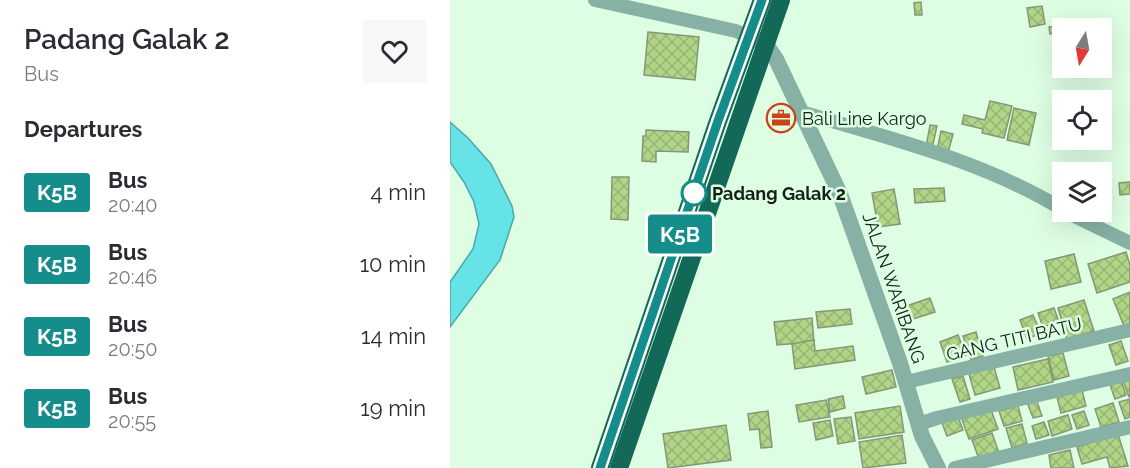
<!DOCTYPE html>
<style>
body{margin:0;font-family:Raleway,sans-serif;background:#f7f7f7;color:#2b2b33;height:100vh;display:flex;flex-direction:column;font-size:22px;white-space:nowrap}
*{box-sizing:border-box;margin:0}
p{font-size:20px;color:#7c7c81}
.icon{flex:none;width:33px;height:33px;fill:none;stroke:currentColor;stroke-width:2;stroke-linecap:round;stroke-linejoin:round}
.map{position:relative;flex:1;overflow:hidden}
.details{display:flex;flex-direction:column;background:#fff;width:450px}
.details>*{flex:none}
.badge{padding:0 12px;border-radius:4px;font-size:21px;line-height:39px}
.needle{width:39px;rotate:191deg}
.fabs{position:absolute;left:602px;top:18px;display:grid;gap:12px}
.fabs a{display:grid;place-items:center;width:60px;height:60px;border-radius:0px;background:#fff;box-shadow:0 6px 24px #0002;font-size:30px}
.map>.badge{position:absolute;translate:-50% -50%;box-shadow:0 0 0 3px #fff}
h2{padding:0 24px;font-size:22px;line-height:54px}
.round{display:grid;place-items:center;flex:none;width:63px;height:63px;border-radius:0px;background:#f7f7f7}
.head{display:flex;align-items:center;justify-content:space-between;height:102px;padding:0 24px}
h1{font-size:28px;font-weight:600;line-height:45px}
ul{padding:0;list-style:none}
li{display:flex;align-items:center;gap:18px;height:72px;padding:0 24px}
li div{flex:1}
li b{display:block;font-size:22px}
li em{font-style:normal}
li .badge{min-width:66px;font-weight:700;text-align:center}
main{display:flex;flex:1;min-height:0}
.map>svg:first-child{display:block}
.water{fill:#65e3e6;stroke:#4ca8a8;stroke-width:1.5}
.building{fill:url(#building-cross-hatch);stroke:#879677;stroke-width:1.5}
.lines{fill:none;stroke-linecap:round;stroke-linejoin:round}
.minor{stroke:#86b1a4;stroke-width:14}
.tertiary{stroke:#86b1a4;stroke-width:16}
.trunk{stroke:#126958;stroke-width:18}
.line-casing{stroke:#fff;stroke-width:14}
.line{stroke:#158d8b;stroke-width:9}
.stop-dot{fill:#fff;stroke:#158d8b;stroke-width:3}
.labels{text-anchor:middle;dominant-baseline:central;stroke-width:5;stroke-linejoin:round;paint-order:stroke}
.poi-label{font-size:18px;fill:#131f16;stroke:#defee4;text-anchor:start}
.stop-label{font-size:18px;font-weight:bold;fill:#131f16;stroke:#defee4;text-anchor:start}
.street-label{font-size:18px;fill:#131f16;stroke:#defee4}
</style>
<main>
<section class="details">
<div class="head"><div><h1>Padang Galak 2</h1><p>Bus</p></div><a class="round"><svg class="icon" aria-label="heart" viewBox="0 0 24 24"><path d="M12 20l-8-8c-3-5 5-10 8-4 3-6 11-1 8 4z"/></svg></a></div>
<h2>Departures</h2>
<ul>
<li><span class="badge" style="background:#158d8b;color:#fff">K5B</span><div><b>Bus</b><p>20:40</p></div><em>4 min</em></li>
<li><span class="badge" style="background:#158d8b;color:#fff">K5B</span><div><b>Bus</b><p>20:46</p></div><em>10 min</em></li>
<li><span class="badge" style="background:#158d8b;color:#fff">K5B</span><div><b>Bus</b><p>20:50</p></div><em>14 min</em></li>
<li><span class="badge" style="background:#158d8b;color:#fff">K5B</span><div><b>Bus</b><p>20:55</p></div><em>19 min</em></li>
</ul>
</section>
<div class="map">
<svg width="680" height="468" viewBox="0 0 680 468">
<defs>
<pattern id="building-cross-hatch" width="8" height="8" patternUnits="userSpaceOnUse" patternTransform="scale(1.5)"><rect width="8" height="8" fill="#b1d586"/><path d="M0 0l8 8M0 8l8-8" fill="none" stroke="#97b673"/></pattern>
</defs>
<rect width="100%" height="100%" fill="#defee4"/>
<!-- water -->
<path class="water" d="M0,122L18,138L41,164L62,206L64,217L50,260L0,327V282L23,249L29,224L24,202L14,182L0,162Z"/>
<!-- building -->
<g class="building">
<path d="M471,2L472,15H465L464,3Z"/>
<path d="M592,6L595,24L580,27L577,8Z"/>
<path d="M615,26V28H612V33L600,34L599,27Z"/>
<path d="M198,32L249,37L245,80L194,75Z"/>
<path d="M540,101L562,106L554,138L532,133L533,129L512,124L514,115L535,120Z"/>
<path d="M564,108L586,113L579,145L557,140Z"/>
<path d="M324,111L339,113L337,126L322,124Z"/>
<path d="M480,125L487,126L482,149L476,147Z"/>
<path d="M196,130L239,132L238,152L206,151V162L192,161L193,136H196Z"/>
<path d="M491,131L503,134L498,153L487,150Z"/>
<path d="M162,177H179L178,220L161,219Z"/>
<path d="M680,182V194L670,195L669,183Z"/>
<path d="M494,188L495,201L465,203L464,189Z"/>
<path d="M444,189L450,224L428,227L422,193Z"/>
<path d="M676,252L680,265V282L647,293L638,264Z"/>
<path d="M624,254L631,282L601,289L595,261Z"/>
<path d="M680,292V323L674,326L663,299Z"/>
<path d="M480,298L485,312L460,320L456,306Z"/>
<path d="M634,300L644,331L617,339L608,308Z"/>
<path d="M604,308L609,322L593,327L588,313Z"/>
<path d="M400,309L402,324L368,328L366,312Z"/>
<path d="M583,315L591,333L577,339L570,320Z"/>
<path d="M362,318L364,342L327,345L324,322Z"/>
<path d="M526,332L533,356L521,360L513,336Z"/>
<path d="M508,335L516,355L497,362L490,342Z"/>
<path d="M364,340L365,351L403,346L405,360L345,369L342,344Z"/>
<path d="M671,341L678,361L666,365L659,345Z"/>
<path d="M613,353L619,376L604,380L598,356Z"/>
<path d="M598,359L603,382L568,390L563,367Z"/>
<path d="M544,367L550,388L525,395L519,374Z"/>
<path d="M442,370L446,387L416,394L412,377Z"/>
<path d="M513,376L520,399L510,402L502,379Z"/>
<path d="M680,376V397H679L672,378Z"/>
<path d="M670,378L676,395L665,399L659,382Z"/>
<path d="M632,390L636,406L611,413L607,397Z"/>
<path d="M393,396L395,408L380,412L378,399Z"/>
<path d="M586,399L592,416L583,418L577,402Z"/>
<path d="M680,399V417L675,419L669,402Z"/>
<path d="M376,400L380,417L349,422L346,405Z"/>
<path d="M663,403L669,422L651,427L645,409Z"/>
<path d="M450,406L454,432L409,439L405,413Z"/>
<path d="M568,406L572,421L554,426L549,411Z"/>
<path d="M540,407L548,429L519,439L511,417Z"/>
<path d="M318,411L322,447L311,448L309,429L300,430L298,414Z"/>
<path d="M634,411L639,425L627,429L622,415Z"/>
<path d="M618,415L622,429L602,436L598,421Z"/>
<path d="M401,417L405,441L388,444L384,419Z"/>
<path d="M508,417L513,430L497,436L492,423Z"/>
<path d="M380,420L383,436L366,440L363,423Z"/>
<path d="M594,422L599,435L586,439L582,426Z"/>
<path d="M572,424L577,443L562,448L556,428Z"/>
<path d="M276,425L281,460L218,468L213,434Z"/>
<path d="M542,433L549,453L529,459L522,440Z"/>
<path d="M668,434L678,466L660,468L657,457L632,464L627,447Z"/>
<path d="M452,435L456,463L413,468L409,442Z"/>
<path d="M620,450L624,468H601L599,455Z"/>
</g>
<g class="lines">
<!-- minor -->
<g class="minor">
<path d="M145,0L286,31L299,37"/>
<path d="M351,112C439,138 533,161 612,209"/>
<path d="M616,212L680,243"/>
<path d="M456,382L680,330"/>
<path d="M469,424L487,418L680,374"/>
<path d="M505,468L680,427"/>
</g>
<!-- tertiary -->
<path class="tertiary" d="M299,37L315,43L326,59L390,194L450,363L472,436L488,468"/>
<!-- trunk -->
<g class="trunk">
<path d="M150,468L268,121L312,0"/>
<path d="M169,468L331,0"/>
</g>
</g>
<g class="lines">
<!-- line casing -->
<g class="line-casing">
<path id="line" d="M150,468L268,121L312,0"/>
</g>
<!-- line -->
<use href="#line" class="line"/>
</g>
<!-- icons -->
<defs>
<g id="office-ring" transform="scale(1.5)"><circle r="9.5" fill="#defee4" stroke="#ca4215" stroke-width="1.5"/><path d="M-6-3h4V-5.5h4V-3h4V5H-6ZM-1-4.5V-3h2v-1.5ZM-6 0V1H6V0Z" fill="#ca4215"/></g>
</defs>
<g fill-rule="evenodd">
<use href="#office-ring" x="331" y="118"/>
</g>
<!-- markers -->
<circle class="stop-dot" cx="244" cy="193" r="12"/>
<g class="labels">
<!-- poi labels -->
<g class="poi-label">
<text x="352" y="118">Bali Line Kargo</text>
</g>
<!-- stop labels -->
<g class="stop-label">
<text x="262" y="193">Padang Galak 2</text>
</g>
<!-- street labels -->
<g class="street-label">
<text transform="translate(444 288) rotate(71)">JALAN WARIBANG</text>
<text transform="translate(564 339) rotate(-13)">GANG TITI BATU</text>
</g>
</g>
</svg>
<div class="fabs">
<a><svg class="needle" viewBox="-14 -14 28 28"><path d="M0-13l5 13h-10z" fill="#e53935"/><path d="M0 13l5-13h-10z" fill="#7c7c81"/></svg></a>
<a><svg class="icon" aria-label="locate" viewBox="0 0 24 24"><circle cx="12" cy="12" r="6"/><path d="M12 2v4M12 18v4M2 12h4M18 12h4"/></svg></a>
<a><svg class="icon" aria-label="layers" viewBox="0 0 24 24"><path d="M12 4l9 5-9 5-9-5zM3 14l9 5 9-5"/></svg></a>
</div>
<b class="badge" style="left:230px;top:234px;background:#158d8b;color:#fff">K5B</b>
</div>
</main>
